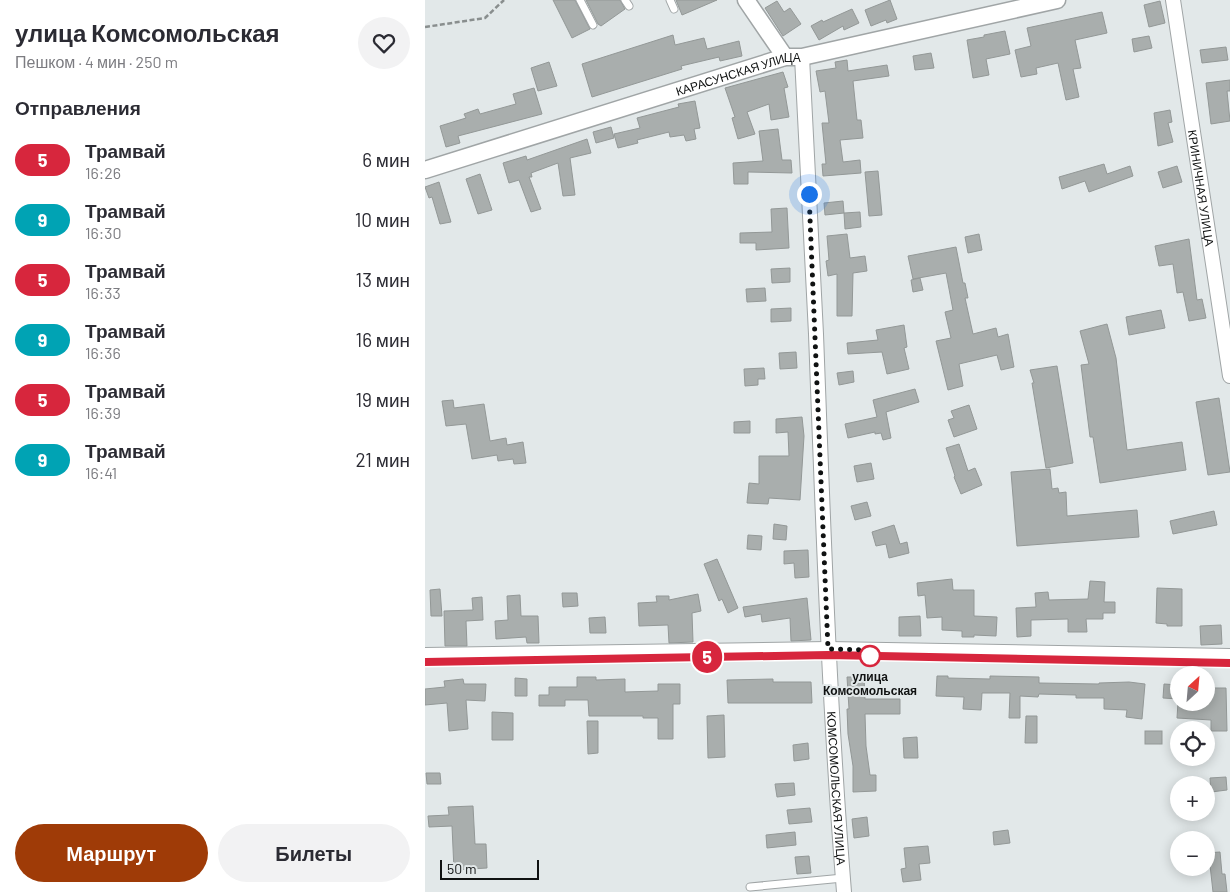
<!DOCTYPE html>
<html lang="ru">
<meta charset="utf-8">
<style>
body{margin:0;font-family:Barlow,sans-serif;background:#f2f2f3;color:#2b2b33;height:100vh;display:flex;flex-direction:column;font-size:19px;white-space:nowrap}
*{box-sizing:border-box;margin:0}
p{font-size:16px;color:#7c7c81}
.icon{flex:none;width:28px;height:28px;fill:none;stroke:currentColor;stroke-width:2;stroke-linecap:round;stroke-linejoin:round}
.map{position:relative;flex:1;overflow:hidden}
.drawer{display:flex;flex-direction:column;background:#fff;width:425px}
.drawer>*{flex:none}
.badge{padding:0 10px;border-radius:16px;font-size:18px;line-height:32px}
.needle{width:32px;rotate:26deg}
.fabs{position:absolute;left:745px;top:666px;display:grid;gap:10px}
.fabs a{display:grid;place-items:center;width:45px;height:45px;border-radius:50%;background:#fff;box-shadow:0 2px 12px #0003;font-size:25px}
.scale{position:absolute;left:15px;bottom:12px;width:99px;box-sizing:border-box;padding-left:5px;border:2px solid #101212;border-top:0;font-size:14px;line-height:18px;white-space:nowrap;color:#101212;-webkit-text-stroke:4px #e2e8e9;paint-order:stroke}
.you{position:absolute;width:25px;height:25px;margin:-12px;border:4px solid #fff;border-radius:50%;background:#1a73e8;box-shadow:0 0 0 8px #1a73e833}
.map>.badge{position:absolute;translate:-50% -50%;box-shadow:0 0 0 2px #fff}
h2{padding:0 15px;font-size:19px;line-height:45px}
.round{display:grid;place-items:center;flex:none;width:52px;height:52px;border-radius:26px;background:#f2f2f3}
.summary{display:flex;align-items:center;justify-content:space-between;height:85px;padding:0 15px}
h1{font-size:24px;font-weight:700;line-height:38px}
.cta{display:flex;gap:10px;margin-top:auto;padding:10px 15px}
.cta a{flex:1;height:58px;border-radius:30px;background:#9f3b07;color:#fff;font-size:20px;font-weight:700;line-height:58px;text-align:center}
.cta a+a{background:#f2f2f3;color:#2b2b33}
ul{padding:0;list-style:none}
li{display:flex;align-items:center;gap:15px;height:60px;padding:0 15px}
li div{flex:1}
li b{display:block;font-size:19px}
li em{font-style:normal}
li .badge{min-width:55px;font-weight:700;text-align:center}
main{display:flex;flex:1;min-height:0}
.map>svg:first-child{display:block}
.building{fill:#a9aead;stroke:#939897}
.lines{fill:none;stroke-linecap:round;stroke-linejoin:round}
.service-casing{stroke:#a0a5a6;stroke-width:9}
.minor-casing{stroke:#a0a5a6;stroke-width:16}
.tertiary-casing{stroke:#a0a5a6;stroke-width:19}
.path{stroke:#898e8e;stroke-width:2.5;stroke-dasharray:5 2.5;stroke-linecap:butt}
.service{stroke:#fff;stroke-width:7}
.minor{stroke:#fff;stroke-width:14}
.tertiary{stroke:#fff;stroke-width:16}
.tram{stroke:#5b5e5e;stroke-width:1}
.line-casing{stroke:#fff;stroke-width:11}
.line{stroke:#d7263d;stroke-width:8}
.walk{stroke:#101212;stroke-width:5;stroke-dasharray:0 9}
.stop-dot{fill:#fff;stroke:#d7263d;stroke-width:2.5}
.labels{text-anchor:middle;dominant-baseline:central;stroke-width:4;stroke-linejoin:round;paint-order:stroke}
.street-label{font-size:12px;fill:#101212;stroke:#e2e8e9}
.stop-label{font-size:12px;font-weight:bold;fill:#101212;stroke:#e2e8e9}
</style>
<main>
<section class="drawer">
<div class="summary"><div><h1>улица Комсомольская</h1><p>Пешком · 4 мин · 250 m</p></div><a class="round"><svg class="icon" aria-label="heart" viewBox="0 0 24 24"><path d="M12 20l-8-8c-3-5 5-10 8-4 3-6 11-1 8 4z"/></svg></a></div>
<h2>Отправления</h2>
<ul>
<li><span class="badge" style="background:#d7263d;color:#fff">5</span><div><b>Трамвай</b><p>16:26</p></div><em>6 мин</em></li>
<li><span class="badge" style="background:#00a3b4;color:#fff">9</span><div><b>Трамвай</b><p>16:30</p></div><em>10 мин</em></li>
<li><span class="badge" style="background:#d7263d;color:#fff">5</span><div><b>Трамвай</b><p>16:33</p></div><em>13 мин</em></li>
<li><span class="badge" style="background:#00a3b4;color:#fff">9</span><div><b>Трамвай</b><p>16:36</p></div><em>16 мин</em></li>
<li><span class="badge" style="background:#d7263d;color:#fff">5</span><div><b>Трамвай</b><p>16:39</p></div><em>19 мин</em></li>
<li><span class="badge" style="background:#00a3b4;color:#fff">9</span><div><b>Трамвай</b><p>16:41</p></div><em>21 мин</em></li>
</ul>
<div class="cta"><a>Маршрут</a><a>Билеты</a></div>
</section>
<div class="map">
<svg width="805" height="892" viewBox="0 0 805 892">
<rect width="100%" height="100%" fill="#e2e8e9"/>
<!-- building -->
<g class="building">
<path d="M128,0H150L165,29L147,38Z"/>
<path d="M161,0H195L200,9L176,26L173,24Z"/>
<path d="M251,0H292L257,15Z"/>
<path d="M465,0L472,19L462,23L461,20L446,26L440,10Z"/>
<path d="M352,1L359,12L365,8L376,24L358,36L340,8Z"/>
<path d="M735,1L740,23L724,27L719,5Z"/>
<path d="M427,9L434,23L419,30L418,26L394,40L386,26L397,20L398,22Z"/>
<path d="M677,12L682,33L650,40L656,68L648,69L654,97L641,100L633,63L611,68L612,74L596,77L590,50L606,46L602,28Z"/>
<path d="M580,31L585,54L561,59L564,75L548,78L542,40L559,37V35Z"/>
<path d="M248,35L250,45L279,38L282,49L314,41L317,56L295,61L294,57L256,66L257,69L167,97L157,64Z"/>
<path d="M724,36L727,48L709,52L707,39Z"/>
<path d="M801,47L803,60L777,63L775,50Z"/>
<path d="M506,53L509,68L490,70L488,56Z"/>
<path d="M422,60L423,71L462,65L464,76L428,81L432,120H436L438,138L415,140L418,162L435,160L436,173L398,176L397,164H401L397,123H404L400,91L395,92L391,71L411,68L410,62Z"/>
<path d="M124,62L132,86L113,91L106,68Z"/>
<path d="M358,72L363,87L359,88L364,117L346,120L344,104L322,112L330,134L313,139L307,118L310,117L300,88Z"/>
<path d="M805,80V91H802L805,121L786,124L781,83Z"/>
<path d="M109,88L117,114L33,136L35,143L21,147L15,126L41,118L39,114L53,109L55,114L91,104L88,94Z"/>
<path d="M270,101L275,128L269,129L271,139L261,141L259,135L245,137L244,132L212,140L213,143L193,148L189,134L215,128L212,118L254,107L253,104Z"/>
<path d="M745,110L747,122L743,123L748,142L733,146L729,113Z"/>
<path d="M186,127L189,138L171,143L168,132Z"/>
<path d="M353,129L357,160H366L367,173L323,172V184H309L308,163L338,161L334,131Z"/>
<path d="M162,139L166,153L145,158L150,195L138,196L133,163L106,173L107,177H104L116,209L106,212L94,180L84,183L78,163L101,156L102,160Z"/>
<path d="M679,164L682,174L705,166L708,176L664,192L660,181L637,189L634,177Z"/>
<path d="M752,166L757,182L738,188L733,172Z"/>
<path d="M453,171L457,215L444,216L440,172Z"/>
<path d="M55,174L67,210L53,214L41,179Z"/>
<path d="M14,182L26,222L15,224L7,197L4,198L0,187Z"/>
<path d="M418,201L419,213L400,215L399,203Z"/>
<path d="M362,208L364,248L331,250V243H315V233L347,232L346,209Z"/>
<path d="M435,212L436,227L420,229L419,213Z"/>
<path d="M422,234L425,258L440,256L442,271L428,273L427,316H412V274L403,276L401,261L404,260L402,236Z"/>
<path d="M554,234L557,250L543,253L540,237Z"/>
<path d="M764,239L772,300L777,299L781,318L764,321L758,292L752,293L748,264L734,266L730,246Z"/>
<path d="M531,247L538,283H540L543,298H540L548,334L571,328L573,337L583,334L589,367L576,370L572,355L534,364L538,386L523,390L511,341L526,338L520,312L528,310L521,273L488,279L483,256Z"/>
<path d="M365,268V282L347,283L346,269Z"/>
<path d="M495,278L498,290L488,292L486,280Z"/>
<path d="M340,288L341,301L322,302L321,289Z"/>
<path d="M366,308V321L346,322V309Z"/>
<path d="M736,310L740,328L704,335L701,317Z"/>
<path d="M682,324L691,358L702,450L757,442L761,470L675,483L668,437H665L656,365L664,364L655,331Z"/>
<path d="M479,325L482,347L479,348L484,369L462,374L457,352L423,354L422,343L453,340L451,330Z"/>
<path d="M371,352L372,368L355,369L354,353Z"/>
<path d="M632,366L648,463L621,468L607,383H609L605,370Z"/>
<path d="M339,368L340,379H333V385L320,386L319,369Z"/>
<path d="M428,371L429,382L414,385L412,373Z"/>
<path d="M490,389L494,402L461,412L466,438L458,440L456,433L450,434V432L423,438L420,424L452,417L448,400Z"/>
<path d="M794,398L805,472L783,475L771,402Z"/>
<path d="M28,400L29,408L59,404L65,441L81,438L82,445L98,442L101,463L89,464L88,459L73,461L72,455L47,459L41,424L21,426L17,401Z"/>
<path d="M544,405L552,429L529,437L523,420L529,418L526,411Z"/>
<path d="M377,417L379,436L375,500L344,498L343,504L322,503L324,483L334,484V456H364L363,432L351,433V419Z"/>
<path d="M325,421V433H309V422Z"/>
<path d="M534,444L543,471L550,468L557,485L536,494L529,477L530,476L521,448Z"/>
<path d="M446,463L449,479L432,482L429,466Z"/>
<path d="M625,469L627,489L633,488L634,493L641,492L642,516L712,510L714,537L592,546L586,472Z"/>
<path d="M442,502L446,516L430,520L426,506Z"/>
<path d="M789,511L792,525L748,534L745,521Z"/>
<path d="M349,524L362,526L361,540L348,539Z"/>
<path d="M469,525L475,544L482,542L484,553L464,558L461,544L451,546L447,532Z"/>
<path d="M323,535L337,536L336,550L322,549Z"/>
<path d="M383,550L384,577L370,578L369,563L359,564V551Z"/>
<path d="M292,559L313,608L303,613L297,599L294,601L279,564Z"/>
<path d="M527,579L528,590H549V616L572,617L571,636L549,635V637H537V631L517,630V617L502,618L500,595L493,596L492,583Z"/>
<path d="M665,581L680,582L679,602H690V613H678V619H661L662,632H643V619L606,620V636L592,637L591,608L611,607L610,593L623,592L624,600L663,599Z"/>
<path d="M732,588L757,589V626H742V624L731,623Z"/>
<path d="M15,589L17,616H6L5,590Z"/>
<path d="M137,593H152L153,606L138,607Z"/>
<path d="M273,594L276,611L267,613L268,642L244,643L243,625L214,626L213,603L232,602L231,596H244V600Z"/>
<path d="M95,595L96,616H113L114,643H102L101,637L71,639L70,621L83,620L82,596Z"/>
<path d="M57,597L58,620L41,621L42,646H20L19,611L48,610L47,598Z"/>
<path d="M382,598L386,640L366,641L365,618L337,622L336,614L320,617L318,607Z"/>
<path d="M495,616L496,636H474V617Z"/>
<path d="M180,617L181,633H165L164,618Z"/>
<path d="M796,625L797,644L776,645L775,626Z"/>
<path d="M512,676H523V678L565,679V676L614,677V683L674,684V683L704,682L720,684L717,719L701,717L702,710L679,709V698H651V695L614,694L613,697L595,696V718H584L585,693H557L556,710L538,709L539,697L511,696Z"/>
<path d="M152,677H171V680L200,679V692L233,691V684H255V704H248V739H233V718H218V716H164L163,700H140V706H114V695H124V687H152Z"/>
<path d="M422,677H439L440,699H475V714H440L441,746L445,775H451V791L428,792V766L423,734L422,709H424Z"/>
<path d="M90,678L102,679V696H90Z"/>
<path d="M38,679L39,684H61L60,701L41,700L43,729L24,731L22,703L0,705V689L20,687L19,681Z"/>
<path d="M348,679V682H386L387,703H303L302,680Z"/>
<path d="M739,684L754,685V699L738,698Z"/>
<path d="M785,688H801L802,731H786V720L752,718L753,702H785Z"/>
<path d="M67,712L88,713V740H67Z"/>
<path d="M299,715L300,757L283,758L282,716Z"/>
<path d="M601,716H612V743H600Z"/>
<path d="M162,721H173V753L163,754Z"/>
<rect x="720" y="731" width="17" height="13"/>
<path d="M492,737L493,758H479L478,738Z"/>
<path d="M383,743L384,759L369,761L368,745Z"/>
<path d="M1,773H15L16,784H2Z"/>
<path d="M801,777L802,790L786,792L785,778Z"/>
<path d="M369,783L370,795L352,797L350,784Z"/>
<path d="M48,806L50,844H61L62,868L29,870L27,826L4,827L3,816L24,815L23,807Z"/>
<path d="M385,808L387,822L364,824L362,810Z"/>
<path d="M442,817L444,836L429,838L427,819Z"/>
<path d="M583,830L585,843L569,845L568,832Z"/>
<path d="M370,832L371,845L342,848L341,835Z"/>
<path d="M503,846L505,863L494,864L496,880L478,882L476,869L481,868L479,848Z"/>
<path d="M795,852L797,874H800L802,892H788L785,865H781V853Z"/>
<path d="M384,856L386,873L372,874L370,857Z"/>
</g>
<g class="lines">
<!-- service casing -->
<g class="service-casing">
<g id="service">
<path d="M155,0L168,25"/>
<path d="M200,0L204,6"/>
<path d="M245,0L249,9"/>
<path d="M325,887L418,878"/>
</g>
</g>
<!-- minor casing -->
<g class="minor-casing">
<g id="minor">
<path id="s1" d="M748,0L805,376"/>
<path id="s2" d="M377,57C381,149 387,242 391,334C398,520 404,706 419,892"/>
<path d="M0,655L403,649L805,656"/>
</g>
</g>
<!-- tertiary casing -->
<g class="tertiary-casing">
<g id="tertiary">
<path d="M321,0L360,57"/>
<path id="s3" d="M0,170L360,57H377L632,0"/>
</g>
</g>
<!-- path -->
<path class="path" d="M0,27L60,18L79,0"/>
<!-- service -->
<use href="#service" class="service"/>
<!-- minor -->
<use href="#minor" class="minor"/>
<!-- tertiary -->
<use href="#tertiary" class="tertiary"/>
<!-- tram -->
<path class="tram" d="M0,662L403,655L805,663"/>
</g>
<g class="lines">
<!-- line casing -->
<g class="line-casing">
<path id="line" d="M0,662L403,655L805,663"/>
</g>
<!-- line -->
<use href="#line" class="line"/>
<!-- walk -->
<path class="walk" d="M384,194L403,649L441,650L445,656"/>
</g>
<!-- markers -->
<circle class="stop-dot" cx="445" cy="656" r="10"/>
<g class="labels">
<!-- street labels -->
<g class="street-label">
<text stroke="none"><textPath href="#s3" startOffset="328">КАРАСУНСКАЯ УЛИЦА</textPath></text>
<text stroke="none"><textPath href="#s1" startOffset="190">КРИНИЧНАЯ УЛИЦА</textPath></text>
<text stroke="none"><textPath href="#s2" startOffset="732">КОМСОМОЛЬСКАЯ УЛИЦА</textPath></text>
</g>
<!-- stop labels -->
<g class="stop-label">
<text x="445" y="676">улица<tspan x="445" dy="14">Комсомольская</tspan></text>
</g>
</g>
</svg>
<div class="fabs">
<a><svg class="needle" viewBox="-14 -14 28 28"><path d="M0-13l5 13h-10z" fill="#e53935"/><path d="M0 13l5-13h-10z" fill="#7c7c81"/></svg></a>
<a><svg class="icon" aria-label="locate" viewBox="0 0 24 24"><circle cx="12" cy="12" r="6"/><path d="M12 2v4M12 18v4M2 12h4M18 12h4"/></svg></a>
<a>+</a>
<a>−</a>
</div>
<div class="scale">50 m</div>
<div class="you" style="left:384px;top:194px"></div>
<b class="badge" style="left:282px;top:657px;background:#d7263d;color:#fff">5</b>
</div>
</main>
